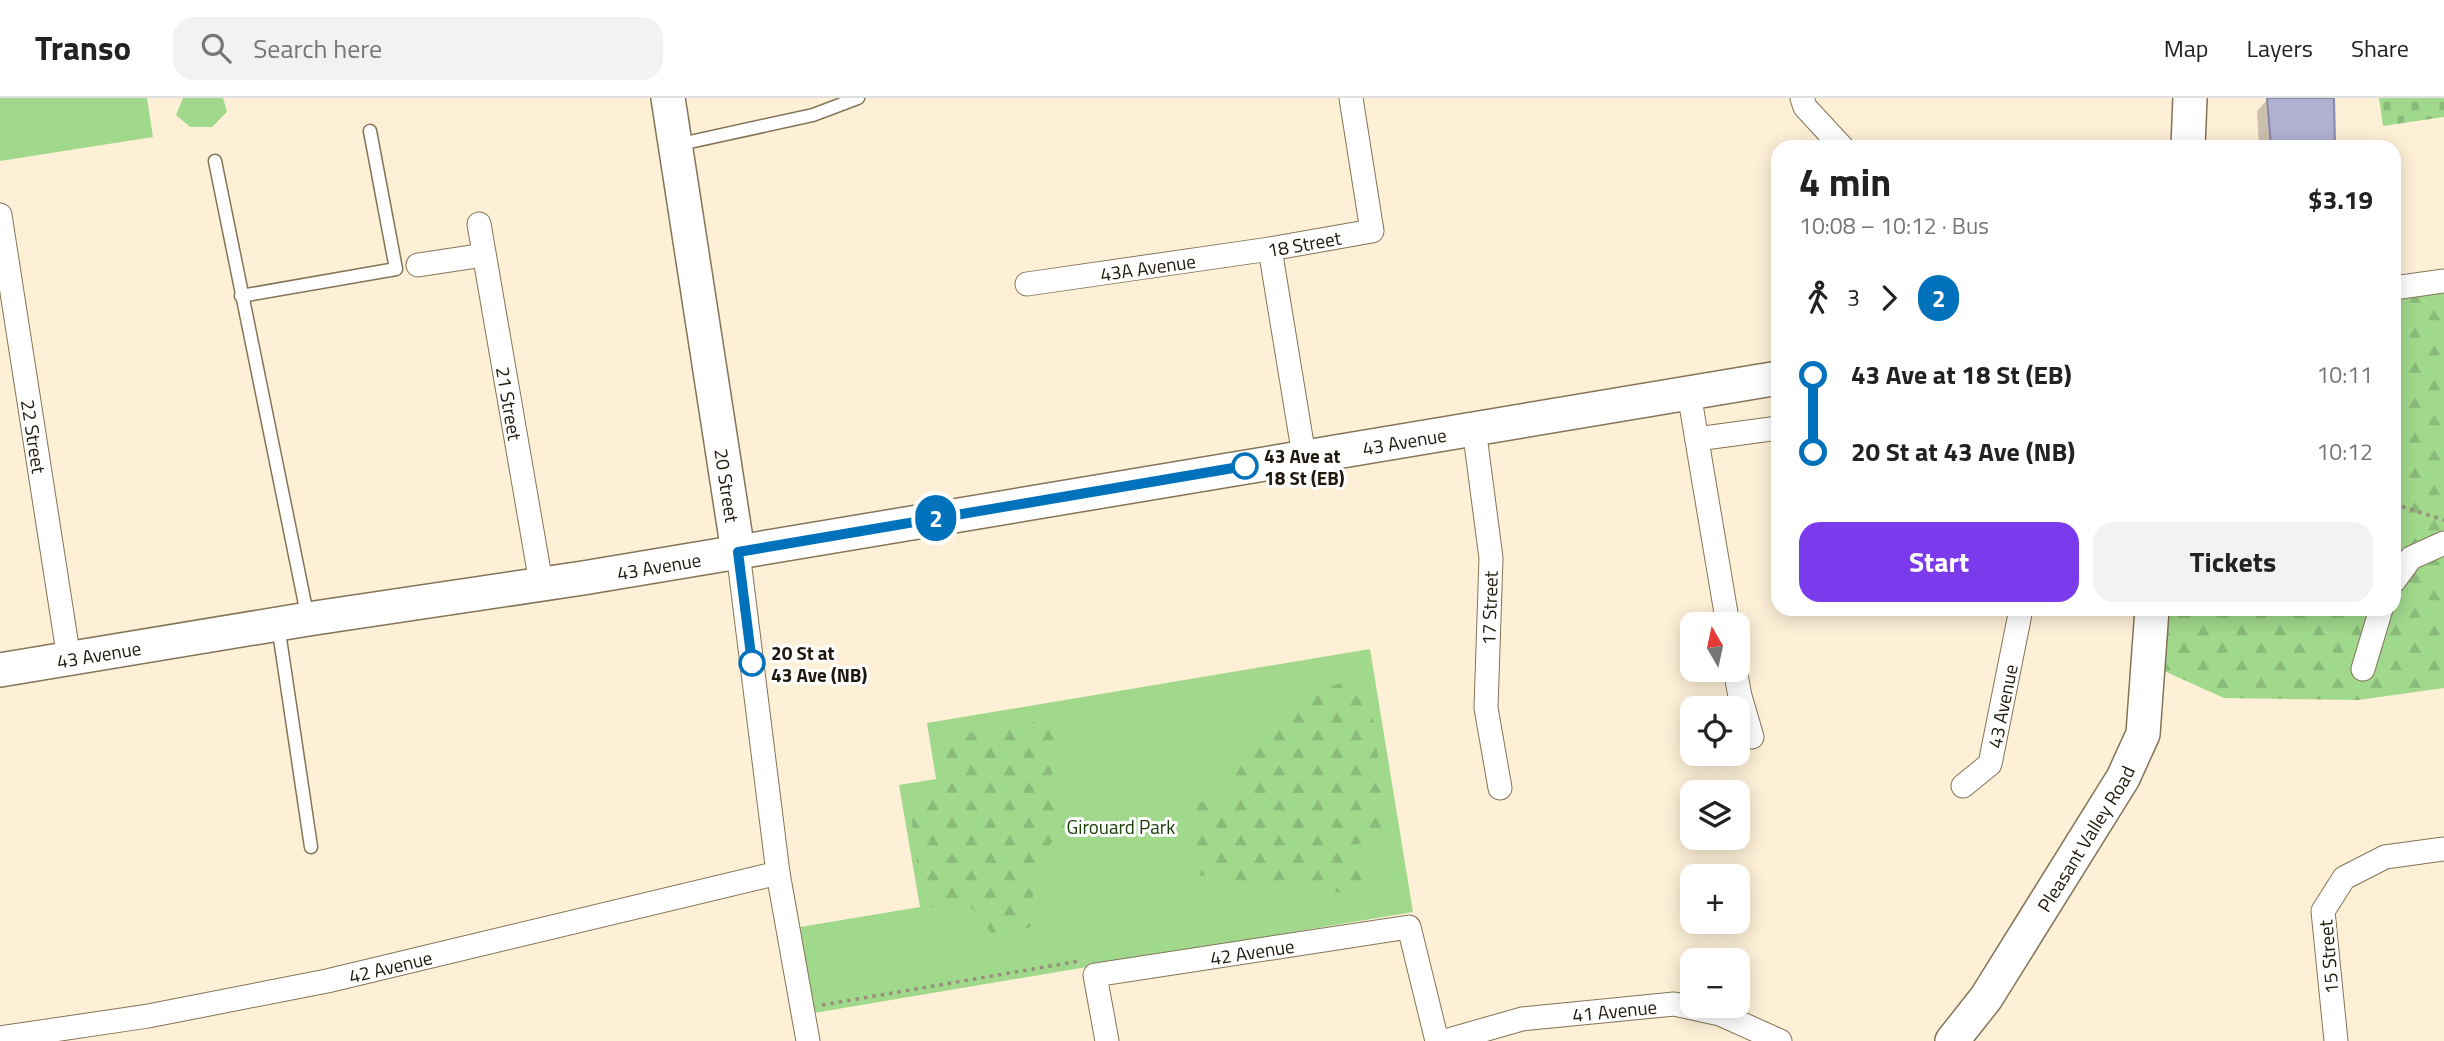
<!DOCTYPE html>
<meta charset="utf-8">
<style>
body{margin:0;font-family:"Titillium Web",sans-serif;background:#f2f2f2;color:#222;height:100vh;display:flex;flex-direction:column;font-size:26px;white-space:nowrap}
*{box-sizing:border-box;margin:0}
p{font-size:23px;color:#767676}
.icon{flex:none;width:38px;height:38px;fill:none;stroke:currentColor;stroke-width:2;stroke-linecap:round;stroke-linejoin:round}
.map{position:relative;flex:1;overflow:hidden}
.drawer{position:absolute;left:1771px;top:42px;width:630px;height:476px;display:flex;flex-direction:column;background:#fff;border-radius:21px;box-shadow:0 4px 18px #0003}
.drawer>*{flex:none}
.badge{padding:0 14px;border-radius:23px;font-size:24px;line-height:46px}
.needle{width:46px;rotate:351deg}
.buttons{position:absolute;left:1680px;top:514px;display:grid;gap:14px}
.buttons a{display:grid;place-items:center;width:70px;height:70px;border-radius:14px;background:#fff;box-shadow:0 4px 18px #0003;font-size:35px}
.map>.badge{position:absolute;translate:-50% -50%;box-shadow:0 0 0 4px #fff}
.legs{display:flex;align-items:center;gap:10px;height:77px;padding:0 28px;font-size:23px}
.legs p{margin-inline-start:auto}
.head{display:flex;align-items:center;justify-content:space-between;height:119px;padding:0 28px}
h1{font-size:38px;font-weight:700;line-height:52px}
.action{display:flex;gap:14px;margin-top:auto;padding:14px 28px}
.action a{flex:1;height:80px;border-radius:21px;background:#7c3aed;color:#fff;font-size:28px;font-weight:700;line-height:80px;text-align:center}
.action a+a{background:#f2f2f2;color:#222}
ul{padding:0 28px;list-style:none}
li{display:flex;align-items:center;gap:24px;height:77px;font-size:26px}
li i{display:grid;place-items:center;width:10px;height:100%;margin:0 9px;background:currentColor}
li i::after{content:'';width:18px;height:18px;margin:-9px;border:5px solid;border-radius:50%;background:#fff}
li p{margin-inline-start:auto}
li:first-child i{background:linear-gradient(#0000 50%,currentColor 0)}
li:last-child i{background:linear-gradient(currentColor 50%,#0000 0)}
header{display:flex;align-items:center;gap:42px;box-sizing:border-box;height:98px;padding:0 35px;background:#fff;border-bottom:2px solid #e0e0e0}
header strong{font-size:33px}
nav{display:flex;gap:38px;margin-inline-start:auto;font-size:24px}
.search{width:490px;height:63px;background:#f2f2f2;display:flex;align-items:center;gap:18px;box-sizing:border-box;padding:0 24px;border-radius:21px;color:#767676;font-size:26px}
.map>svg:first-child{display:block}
.green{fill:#a0d98c}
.forest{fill:url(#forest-firs)}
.cemetery{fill:url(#cemetery-stones)}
.shadow{fill:#0003}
.building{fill:#b0b0d1;stroke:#8686a5;stroke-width:2}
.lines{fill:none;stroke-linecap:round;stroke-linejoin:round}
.lane-casing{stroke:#837457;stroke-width:15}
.street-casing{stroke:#837457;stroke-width:25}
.secondary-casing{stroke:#837457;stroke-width:36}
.path{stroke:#988e7b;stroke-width:3.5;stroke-dasharray:3.5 5;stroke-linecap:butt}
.lane{stroke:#fff;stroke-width:12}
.street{stroke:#fff;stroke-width:23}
.secondary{stroke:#fff;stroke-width:33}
.line-1-casing{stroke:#fff;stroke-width:16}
.line-1{stroke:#0072bc;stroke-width:10}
.stop-1-dot{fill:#fff;stroke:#0072bc;stroke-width:3.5}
.labels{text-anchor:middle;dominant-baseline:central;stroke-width:6;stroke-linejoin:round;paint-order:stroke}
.street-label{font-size:19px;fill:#1f190d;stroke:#fff}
.stop-label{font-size:19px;font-weight:bold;fill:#1f190d;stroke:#fff;text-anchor:start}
.park-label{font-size:19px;fill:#1a4006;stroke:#fff}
</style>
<header>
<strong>Transo</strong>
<div class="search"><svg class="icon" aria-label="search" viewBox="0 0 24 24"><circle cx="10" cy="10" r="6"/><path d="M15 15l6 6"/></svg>Search here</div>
<nav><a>Map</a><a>Layers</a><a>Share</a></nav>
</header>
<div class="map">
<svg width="2444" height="943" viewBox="0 0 2444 943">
<defs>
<pattern id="forest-firs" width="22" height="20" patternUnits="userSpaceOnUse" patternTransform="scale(1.75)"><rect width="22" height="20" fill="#a0d98c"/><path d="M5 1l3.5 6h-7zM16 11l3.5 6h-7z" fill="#89ba78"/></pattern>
<pattern id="cemetery-stones" width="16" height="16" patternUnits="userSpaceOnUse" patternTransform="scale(1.75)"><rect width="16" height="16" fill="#a0d98c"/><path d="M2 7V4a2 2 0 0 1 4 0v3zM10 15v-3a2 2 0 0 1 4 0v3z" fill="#89ba78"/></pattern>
</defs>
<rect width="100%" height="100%" fill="#fef0d7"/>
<!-- green -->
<g class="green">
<path d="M0,0H147L153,39L0,63Z"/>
<path d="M183,0H223L227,14L212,29H190L176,17Z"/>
<path d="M1370,551L1413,814L814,915L800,829L920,809L899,687L936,681L927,625Z"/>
</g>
<!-- forest -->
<g class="forest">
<path d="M2444,181V590L2358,602L2224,600L2155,569L2158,511H2394V190Z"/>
<path d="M1367,579L1380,673L1376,686L1390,708L1391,742L1348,747L1370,777L1347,798L1316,786L1238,791L1232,773L1200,778L1184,708L1226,696L1255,641L1294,597Z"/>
<path d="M1052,621L1056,669L1045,688L1072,720L1035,765L1031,829L993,837L963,799L923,812L910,708L942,693L938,639Z"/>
</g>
<!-- cemetery -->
<path class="cemetery" d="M2379,0H2444V19L2383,28Z"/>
<!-- shadow -->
<path class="shadow" d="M2281,0H2333L2334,49H2259L2257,13L2268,1Z"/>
<!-- building -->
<path class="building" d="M2267,0H2334L2335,49H2271Z"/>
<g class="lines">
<!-- lane casing -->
<g class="lane-casing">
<g id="lane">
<path d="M676,47L813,17L858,0"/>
<path d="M215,63L308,521"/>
<path d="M241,198L396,171L370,33"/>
<path d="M278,527L311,749"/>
</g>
</g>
<!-- street casing -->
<g class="street-casing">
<g id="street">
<path d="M1802,0L1805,9L1842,49"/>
<path id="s1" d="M0,117L69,561"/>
<path id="s2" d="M479,126L541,485"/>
<path d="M1270,151L1304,358"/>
<path d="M418,167L484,157"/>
<path id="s3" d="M1027,186L1270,151L1372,133L1351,0"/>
<path d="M2394,190L2444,183"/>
<path d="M1689,295L1728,527"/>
<path d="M1474,330L1491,460L1486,610L1500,690"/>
<path d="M1697,341L1778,330"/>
<path d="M738,454L778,775L808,943"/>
<path d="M2394,483L2411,460L2444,445"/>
<path d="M2363,571L2381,511"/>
<path d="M1735,572L1740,598L1752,639"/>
<path id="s4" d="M1963,688L1990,666L2021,511"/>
<path id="s5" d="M0,940L148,918L327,883L778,775"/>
<path id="s6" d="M1107,943L1095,877L1409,829L1437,943"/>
<path id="s7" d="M1445,943L1522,921L1674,906L1720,916L1780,943"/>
<path d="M2336,943L2323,813L2344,780L2385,759L2444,751"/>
</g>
</g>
<!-- secondary casing -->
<g class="secondary-casing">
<g id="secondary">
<path id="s8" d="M668,0L738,454"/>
<path d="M2188,49L2190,0"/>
<path id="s9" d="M0,572L308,521L583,480L1778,280"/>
<path id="s10" d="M1952,943L1986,900L2123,680L2143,636L2152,511"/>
</g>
</g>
<!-- path -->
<g class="path">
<path d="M2394,406L2444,422"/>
<path d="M822,907L1080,863"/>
</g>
<!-- lane -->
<use href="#lane" class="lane"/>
<!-- street -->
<use href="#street" class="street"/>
<!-- secondary -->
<use href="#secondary" class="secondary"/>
</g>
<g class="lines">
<!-- line-1 casing -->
<g class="line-1-casing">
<path id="line-1" d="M752,565L738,454L1245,368"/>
</g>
<!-- line-1 -->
<use href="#line-1" class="line-1"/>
</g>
<!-- markers -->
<g class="stop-1-dot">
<circle cx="1245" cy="368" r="12"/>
<circle cx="752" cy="565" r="12"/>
</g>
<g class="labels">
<!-- street labels -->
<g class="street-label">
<text stroke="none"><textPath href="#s3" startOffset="280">18 Street</textPath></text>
<text stroke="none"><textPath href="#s3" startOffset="122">43A Avenue</textPath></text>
<text stroke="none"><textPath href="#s2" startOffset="182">21 Street</textPath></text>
<text stroke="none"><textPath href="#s1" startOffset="224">22 Street</textPath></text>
<text stroke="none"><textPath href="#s9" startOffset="1423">43 Avenue</textPath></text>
<text stroke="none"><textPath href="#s8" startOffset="392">20 Street</textPath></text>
<text stroke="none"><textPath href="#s9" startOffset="667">43 Avenue</textPath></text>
<text transform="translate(1489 510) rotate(-88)">17 Street</text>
<text stroke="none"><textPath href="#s9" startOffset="100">43 Avenue</textPath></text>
<text stroke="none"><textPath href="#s4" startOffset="94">43 Avenue</textPath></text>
<text stroke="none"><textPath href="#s10" startOffset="243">Pleasant Valley Road</textPath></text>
<text stroke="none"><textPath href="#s6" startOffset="226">42 Avenue</textPath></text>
<text transform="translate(2328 859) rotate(-95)">15 Street</text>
<text stroke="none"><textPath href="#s5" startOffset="397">42 Avenue</textPath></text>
<text stroke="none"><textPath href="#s7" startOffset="173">41 Avenue</textPath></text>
</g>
<!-- stop labels -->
<g class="stop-label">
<text x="1264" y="357">43 Ave at<tspan x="1264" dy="22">18 St (EB)</tspan></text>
<text x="771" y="554">20 St at<tspan x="771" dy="22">43 Ave (NB)</tspan></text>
</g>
<!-- park labels -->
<g class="park-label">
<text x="1121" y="728">Girouard Park</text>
</g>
</g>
</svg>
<div class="buttons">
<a><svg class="needle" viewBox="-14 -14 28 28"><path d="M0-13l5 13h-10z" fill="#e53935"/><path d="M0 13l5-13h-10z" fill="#767676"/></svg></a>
<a><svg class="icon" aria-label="locate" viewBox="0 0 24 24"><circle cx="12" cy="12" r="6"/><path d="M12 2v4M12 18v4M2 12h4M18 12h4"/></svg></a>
<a><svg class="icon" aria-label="layers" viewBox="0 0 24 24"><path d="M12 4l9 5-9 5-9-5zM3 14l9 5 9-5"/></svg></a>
<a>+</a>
<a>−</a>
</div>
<b class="badge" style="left:936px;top:420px;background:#0072bc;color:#fff">2</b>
<section class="drawer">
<div class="head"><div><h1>4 min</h1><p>10:08 – 10:12 · Bus</p></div><b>$3.19</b></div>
<div class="legs"><svg class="icon" aria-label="walk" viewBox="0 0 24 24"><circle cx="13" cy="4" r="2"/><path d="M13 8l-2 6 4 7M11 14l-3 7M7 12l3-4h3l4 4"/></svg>3<svg class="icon" aria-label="forward" viewBox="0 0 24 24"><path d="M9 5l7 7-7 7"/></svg><b class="badge" style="background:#0072bc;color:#fff">2</b></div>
<ul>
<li><i style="color:#0072bc"></i><b>43 Ave at 18 St (EB)</b><p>10:11</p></li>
<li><i style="color:#0072bc"></i><b>20 St at 43 Ave (NB)</b><p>10:12</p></li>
</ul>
<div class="action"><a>Start</a><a>Tickets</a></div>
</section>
</div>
